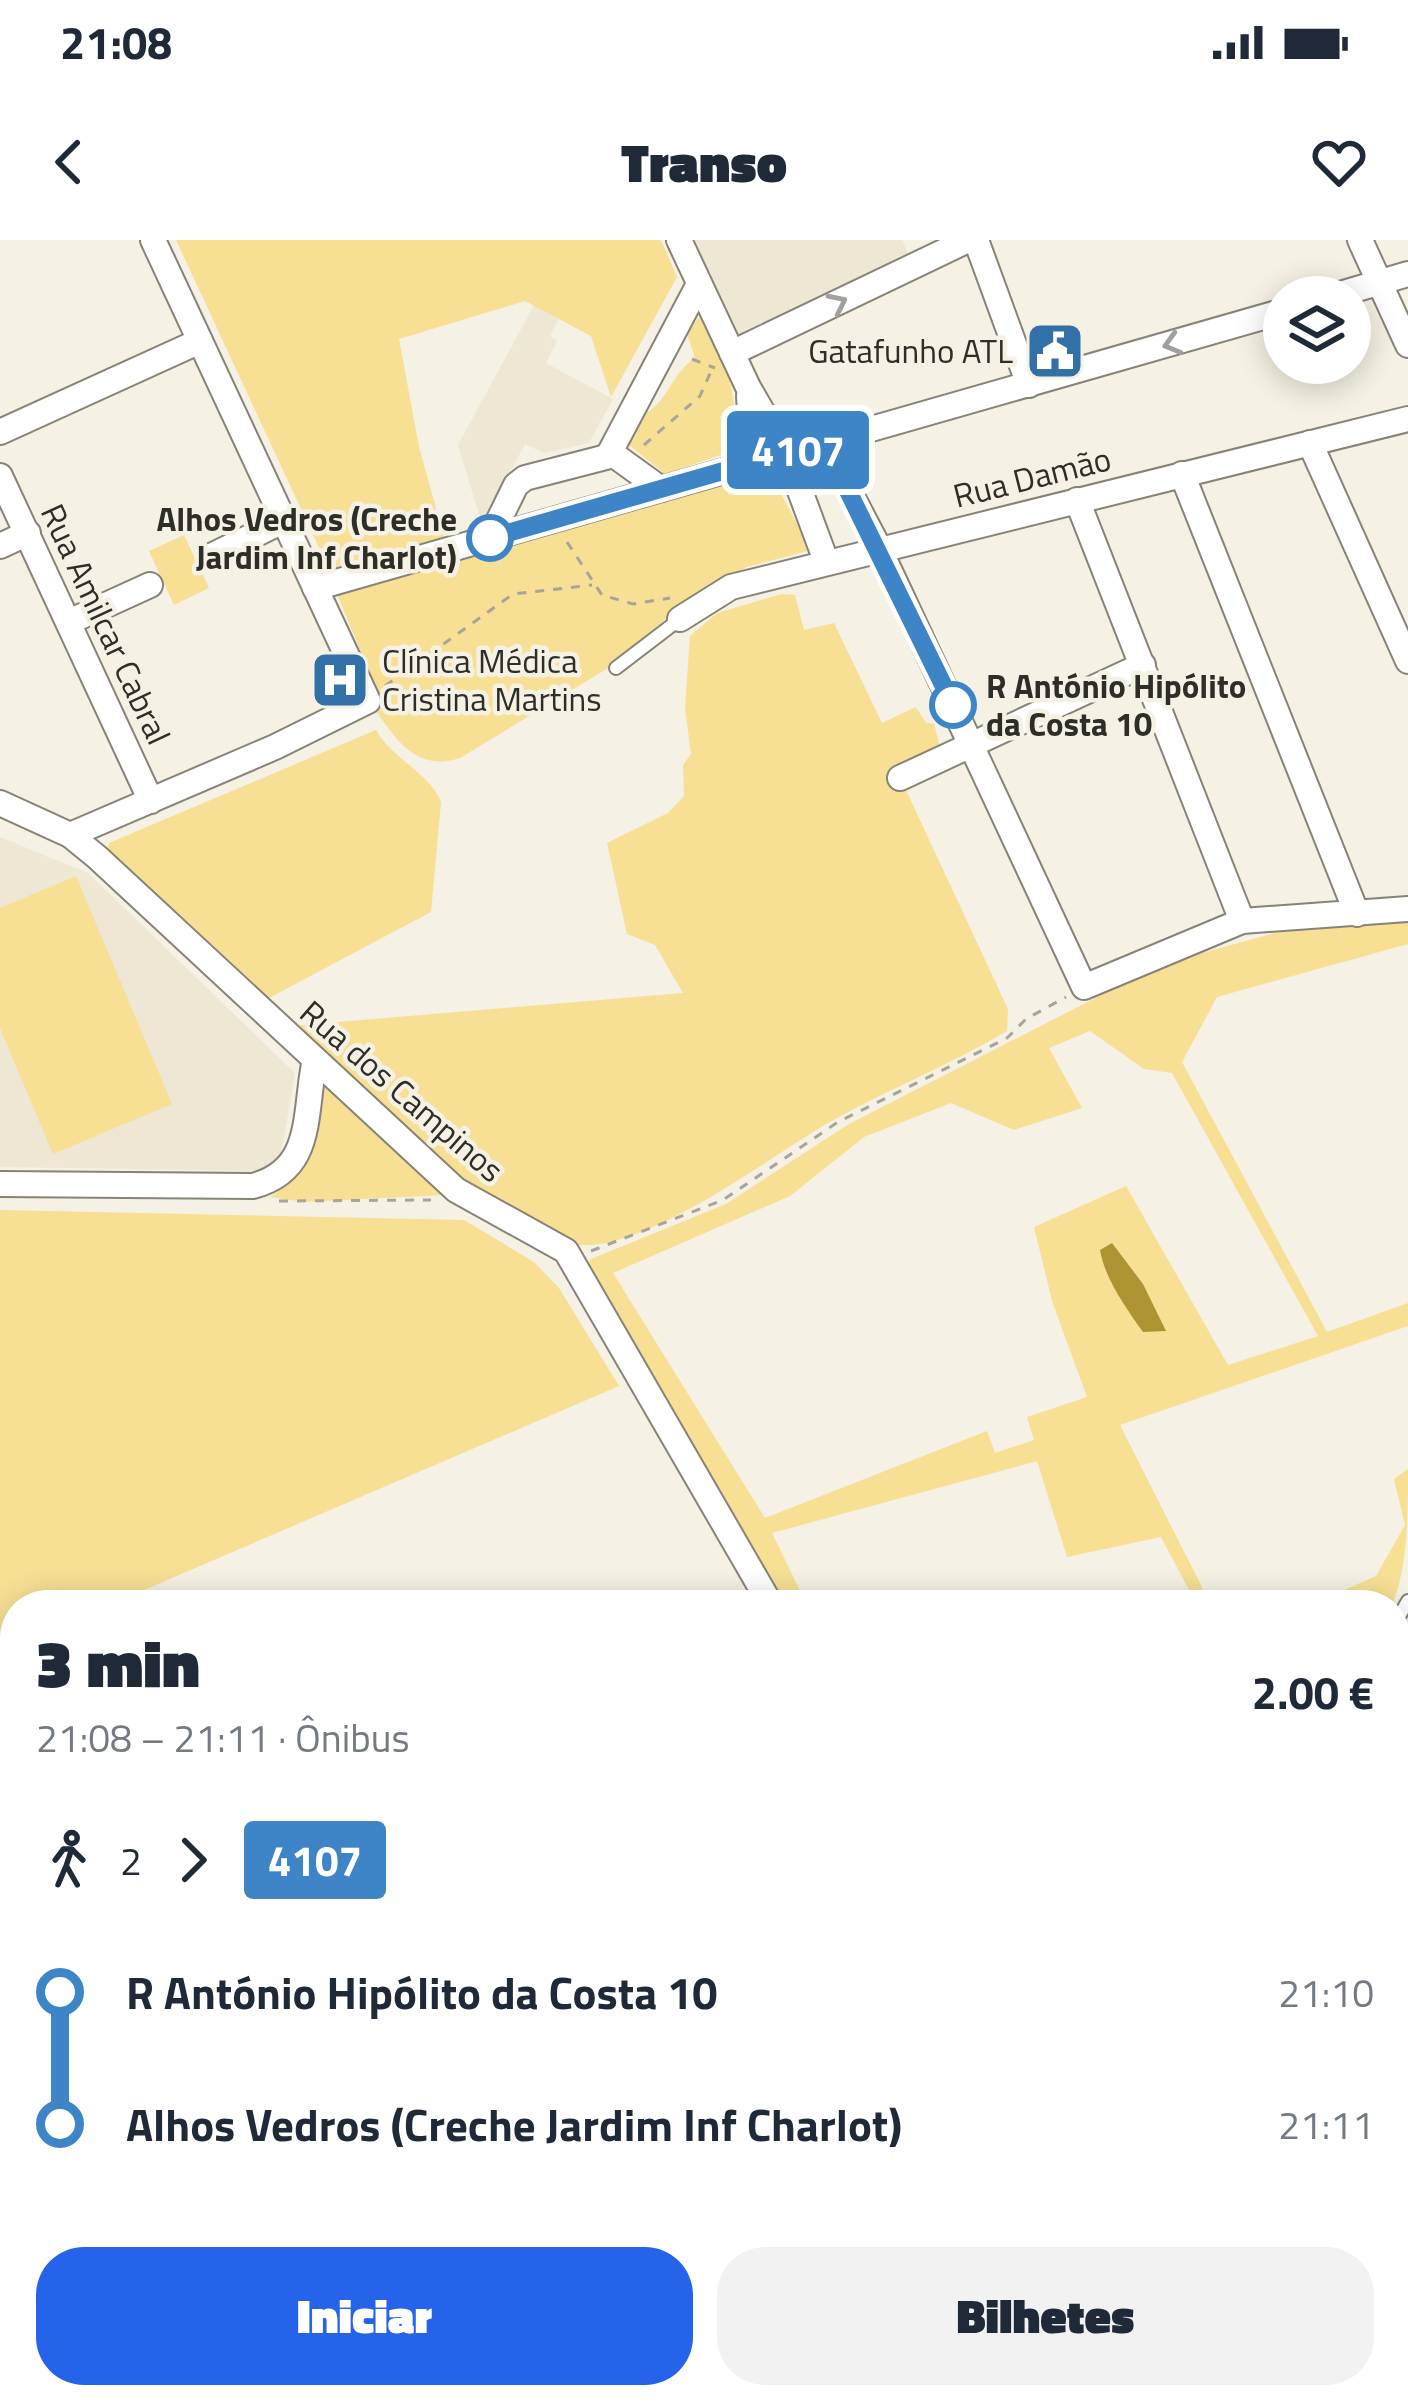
<!DOCTYPE html>
<html lang="pt">
<meta charset="utf-8">
<style>
body{margin:0;font-family:"Titillium Web",sans-serif;background:#f2f2f3;color:#1f2937;height:100vh;display:flex;flex-direction:column;font-size:45px;white-space:nowrap}
*{box-sizing:border-box;margin:0}
p{font-size:39px;color:#747a83}
.icon{flex:none;width:66px;height:66px;fill:none;stroke:currentColor;stroke-width:2;stroke-linecap:round;stroke-linejoin:round}
.map{position:relative;flex:1;overflow:hidden}
.drawer{position:absolute;left:0px;top:1350px;width:1410px;height:819px;display:flex;flex-direction:column;background:#fff;border-radius:48px 48px 0 0;box-shadow:0 6px 30px #0003}
.drawer>*{flex:none}
.badge{padding:0 24px;border-radius:9px;font-size:42px;line-height:78px}
.buttons{position:absolute;left:1263px;top:36px;display:grid;gap:24px}
.buttons a{display:grid;place-items:center;width:108px;height:108px;border-radius:50%;background:#fff;box-shadow:0 6px 30px #0003;font-size:60px}
.map>.badge{position:absolute;translate:-50% -50%;box-shadow:0 0 0 6px #fff}
.legs{display:flex;align-items:center;gap:18px;height:132px;padding:0 36px;font-size:39px}
.legs p{margin-inline-start:auto}
.overview{display:flex;align-items:center;justify-content:space-between;height:204px;padding:0 36px}
h1{font-size:66px;font-weight:800;line-height:90px}
.primary-button{display:flex;gap:24px;margin-top:auto;padding:24px 36px}
.primary-button a{flex:1;height:138px;border-radius:48px;background:#2563eb;color:#fff;font-size:48px;font-weight:800;line-height:138px;text-align:center}
.primary-button a+a{background:#f2f2f3;color:#1f2937}
ul{padding:0 36px;list-style:none}
li{display:flex;align-items:center;gap:42px;height:132px;font-size:45px}
li i{display:grid;place-items:center;width:18px;height:100%;margin:0 15px;background:currentColor}
li i::after{content:'';width:30px;height:30px;margin:-15px;border:9px solid;border-radius:50%;background:#fff}
li p{margin-inline-start:auto}
li:first-child i{background:linear-gradient(#0000 50%,currentColor 0)}
li:last-child i{background:linear-gradient(currentColor 50%,#0000 0)}
.status{display:flex;justify-content:space-between;align-items:center;height:84px;padding:0 60px;background:#fff;direction:ltr}
.status svg{height:33px;fill:currentColor}
header{display:flex;justify-content:space-between;align-items:center;height:156px;padding:0 36px;background:#fff;font-size:54px;font-weight:800}
.map>svg:first-child{display:block}
.built{fill:#ede7d3}
.green{fill:#f7df94;fill-rule:evenodd}
.water{fill:#ae9332}
.lines{fill:none;stroke-linecap:round;stroke-linejoin:round}
.lane-casing{stroke:#878377;stroke-width:16}
.street-casing{stroke:#878377;stroke-width:28}
.path{stroke:#a7a49a;stroke-width:3;stroke-dasharray:9 9;stroke-linecap:butt}
.lane{stroke:#fff;stroke-width:12}
.street{stroke:#fff;stroke-width:24}
.oneway{stroke:#a1a09e}
.line-1-casing{stroke:#fff;stroke-width:27}
.line-1{stroke:#3d85c6;stroke-width:18}
.stop-1-dot{fill:#fff;stroke:#3d85c6;stroke-width:6}
.labels{text-anchor:middle;dominant-baseline:central;stroke-width:9;stroke-linejoin:round;paint-order:stroke}
.poi-label{font-size:33px;fill:#2f2d28;stroke:#f5f1e4;text-anchor:end}
.street-label{font-size:33px;fill:#2f2d28;stroke:#f5f1e4}
.stop-label{font-size:33px;font-weight:bold;fill:#2f2d28;stroke:#f5f1e4;text-anchor:end}
</style>
<div class="status"><b>21:08</b><svg viewBox="0 0 49 12"><path d="M0 12V9h3v3zM5 12V6h3v6zM10 12V3h3v9zM15 12V0h3v12zM26 1h20v11H26zM47 4h2v5h-2z"/></svg></div>
<header><svg class="icon" aria-label="back" viewBox="0 0 24 24"><path d="M15 5l-7 7 7 7"/></svg>Transo<svg class="icon" aria-label="heart" viewBox="0 0 24 24"><path d="M12 20l-8-8c-3-5 5-10 8-4 3-6 11-1 8 4z"/></svg></header>
<div class="map">
<svg width="1408" height="2168" viewBox="0 0 1408 2168">
<rect width="100%" height="100%" fill="#f5f1e4"/>
<!-- built -->
<g class="built">
<path d="M694,0H902L910,17L740,96Z"/>
<path d="M534,65L559,78L550,96L557,101L546,123L613,159L589,203L544,213L525,204L482,284L458,205Z"/>
<path d="M0,597L88,633L295,833L280,921L266,931L0,927Z"/>
</g>
<!-- green -->
<g class="green">
<path d="M176,0H661L677,37L611,157L591,96L525,61L399,99L419,207L444,297L329,329Z"/>
<path d="M701,76L728,128L741,208L665,234L628,204L625,192L634,178C669,168 667,137 695,118L686,91Z"/>
<path d="M769,231L811,310L747,327L710,346L676,369L623,419L460,518C417,532 395,500 374,467L377,451L337,354Z"/>
<path d="M184,295L209,348L174,365L149,311Z"/>
<path d="M782,354L795,355L804,390L834,383L882,483L916,467L926,483L934,484L941,511L905,548L1008,769L1007,791C952,824 891,848 835,879C775,912 642,1017 572,1004L462,942L290,786L683,753L655,705L627,694L607,603L668,573L684,556L683,525L691,514L685,468L690,396L717,373Z"/>
<path d="M376,490C393,520 429,532 441,562L431,672L267,759L108,609L109,603Z"/>
<path d="M76,636L172,864L53,914L0,788V668Z"/>
<path d="M1408,680V704L1217,757L1182,822L1327,1092L1408,1063V1086L1120,1185L1211,1365H1197L1161,1297L1067,1317L1037,1221L772,1293L807,1365H779L588,1027L591,1019L726,964L849,884L1162,724L1278,692ZM1090,791L1144,829L1172,833L1318,1096L1228,1125L1126,946L1034,987L1052,1061L1087,1157L1027,1177L1034,1200L995,1213L987,1191L765,1278L613,1033L790,956L864,897L951,863L1014,890L1082,868L1049,808Z"/>
<path d="M320,840L444,955L305,962L270,957C311,933 311,886 320,840Z"/>
<path d="M0,970L464,980L534,1022L559,1048L619,1146L109,1365H15V1405L0,1411Z"/>
<path d="M1408,1229C1408,1275 1408,1327 1392,1365H1311L1376,1336L1405,1285L1394,1239Z"/>
</g>
<!-- water -->
<path class="water" d="M1112,1003L1143,1044L1166,1091L1143,1092C1126,1068 1105,1039 1100,1010Z"/>
<g class="lines">
<!-- lane casing -->
<g class="lane-casing">
<g id="lane">
<path d="M616,428L680,379"/>
<path d="M1395,1383L1408,1361"/>
<path d="M1395,2024L1408,2071"/>
</g>
</g>
<!-- street casing -->
<g class="street-casing">
<g id="street">
<path d="M679,0L748,147L786,213L826,321"/>
<path d="M976,0L1029,145"/>
<path d="M1360,0L1408,105"/>
<path d="M1330,57L1408,34"/>
<path d="M732,113L968,0"/>
<path d="M749,156L753,222"/>
<path d="M0,192L200,101"/>
<path d="M824,203L879,308L1084,747L1242,681L1408,669"/>
<path d="M1310,203L1408,421"/>
<path d="M608,216L699,44"/>
<path d="M1182,234L1357,674"/>
<path d="M0,236L151,561"/>
<path d="M1077,260L1242,681"/>
<path d="M490,298L516,245L525,238L614,215L661,249"/>
<path d="M0,306L28,293"/>
<path d="M213,315L283,281"/>
<path d="M315,348L1284,71"/>
<path d="M680,379L731,347L1408,179"/>
<path d="M71,381L150,345"/>
<path d="M900,538L1143,425"/>
<path d="M0,563L70,595L97,617L456,950L566,1011L771,1365"/>
<path d="M70,595L275,507L368,461L153,0"/>
<path d="M0,944L253,946C313,930 304,878 314,824"/>
</g>
</g>
<!-- path -->
<g class="path">
<path d="M692,119L715,128"/>
<path d="M644,205L700,156L712,129"/>
<path d="M567,302L602,355L633,364L670,358"/>
<path d="M385,446L513,354L592,345"/>
<path d="M279,961L431,960"/>
<path d="M591,1011L723,960L838,882L1007,798L1026,779L1066,757"/>
<path d="M289,2168L325,2154"/>
</g>
<!-- lane -->
<use href="#lane" class="lane"/>
<!-- street -->
<use href="#street" class="street"/>
</g>
<!-- one-way arrows -->
<defs><path id="oneway-chevron" d="M-2-3.5L2.5 0L-2 3.5" fill="none" stroke-width="1.6" stroke-linecap="round" stroke-linejoin="round" transform="scale(3)"/></defs>
<g class="oneway">
<use href="#oneway-chevron" transform="translate(838 63) rotate(-26)"/>
<use href="#oneway-chevron" transform="translate(1172 104) rotate(164)"/>
</g>
<g class="lines">
<!-- line-1 casing -->
<g class="line-1-casing">
<path id="line-1" d="M490,298L824,202L953,465"/>
</g>
<!-- line-1 -->
<use href="#line-1" class="line-1"/>
</g>
<!-- icons -->
<defs>
<g id="civic-square" transform="scale(3)"><rect x="-9" y="-9" width="18" height="18" rx="4" fill="#3171a8" stroke="#f5f1e4"/><path d="M-.6-6.5H3V-4.5H.6V-3L4-1V1h2V6H-6V1h2V-1L-.6-3ZM-1.2 2.5V6h2.4V2.5Z" fill="#fff"/></g>
<g id="hospital-square" transform="scale(3)"><rect x="-9" y="-9" width="18" height="18" rx="4" fill="#3171a8" stroke="#f5f1e4"/><path d="M-5-5h3v3.5h4V-5h3V5h-3V1.5h-4V5h-3Z" fill="#fff"/></g>
</defs>
<g fill-rule="evenodd">
<use href="#civic-square" x="1055" y="111"/>
<use href="#hospital-square" x="340" y="440"/>
</g>
<!-- markers -->
<g class="stop-1-dot">
<circle cx="490" cy="298" r="21"/>
<circle cx="953" cy="465" r="21"/>
</g>
<g class="labels">
<!-- poi labels -->
<g class="poi-label">
<text x="1013" y="111">Gatafunho ATL</text>
<text x="382" y="421" text-anchor="start">Clínica Médica<tspan x="382" dy="38">Cristina Martins</tspan></text>
</g>
<!-- street labels -->
<g class="street-label">
<text transform="translate(1032 237) rotate(-14)">Rua Damão</text>
<text transform="translate(106 384) rotate(65)">Rua Amilcar Cabral</text>
<text transform="translate(402 851) rotate(41)">Rua dos Campinos</text>
</g>
<!-- stop labels -->
<g class="stop-label">
<text x="457" y="279">Alhos Vedros (Creche<tspan x="457" dy="38">Jardim Inf Charlot)</tspan></text>
<text x="986" y="446" text-anchor="start">R António Hipólito<tspan x="986" dy="38">da Costa 10</tspan></text>
</g>
</g>
</svg>
<div class="buttons">
<a><svg class="icon" aria-label="layers" viewBox="0 0 24 24"><path d="M12 4l9 5-9 5-9-5zM3 14l9 5 9-5"/></svg></a>
</div>
<b class="badge" style="left:798px;top:210px;background:#3d85c6;color:#fff">4107</b>
<section class="drawer">
<div class="overview"><div><h1>3 min</h1><p>21:08 – 21:11 · Ônibus</p></div><b>2.00 €</b></div>
<div class="legs"><svg class="icon" aria-label="walk" viewBox="0 0 24 24"><circle cx="13" cy="4" r="2"/><path d="M13 8l-2 6 4 7M11 14l-3 7M7 12l3-4h3l4 4"/></svg>2<svg class="icon" aria-label="forward" viewBox="0 0 24 24"><path d="M9 5l7 7-7 7"/></svg><b class="badge" style="background:#3d85c6;color:#fff">4107</b></div>
<ul>
<li><i style="color:#3d85c6"></i><b>R António Hipólito da Costa 10</b><p>21:10</p></li>
<li><i style="color:#3d85c6"></i><b>Alhos Vedros (Creche Jardim Inf Charlot)</b><p>21:11</p></li>
</ul>
<div class="primary-button"><a>Iniciar</a><a>Bilhetes</a></div>
</section>
</div>
